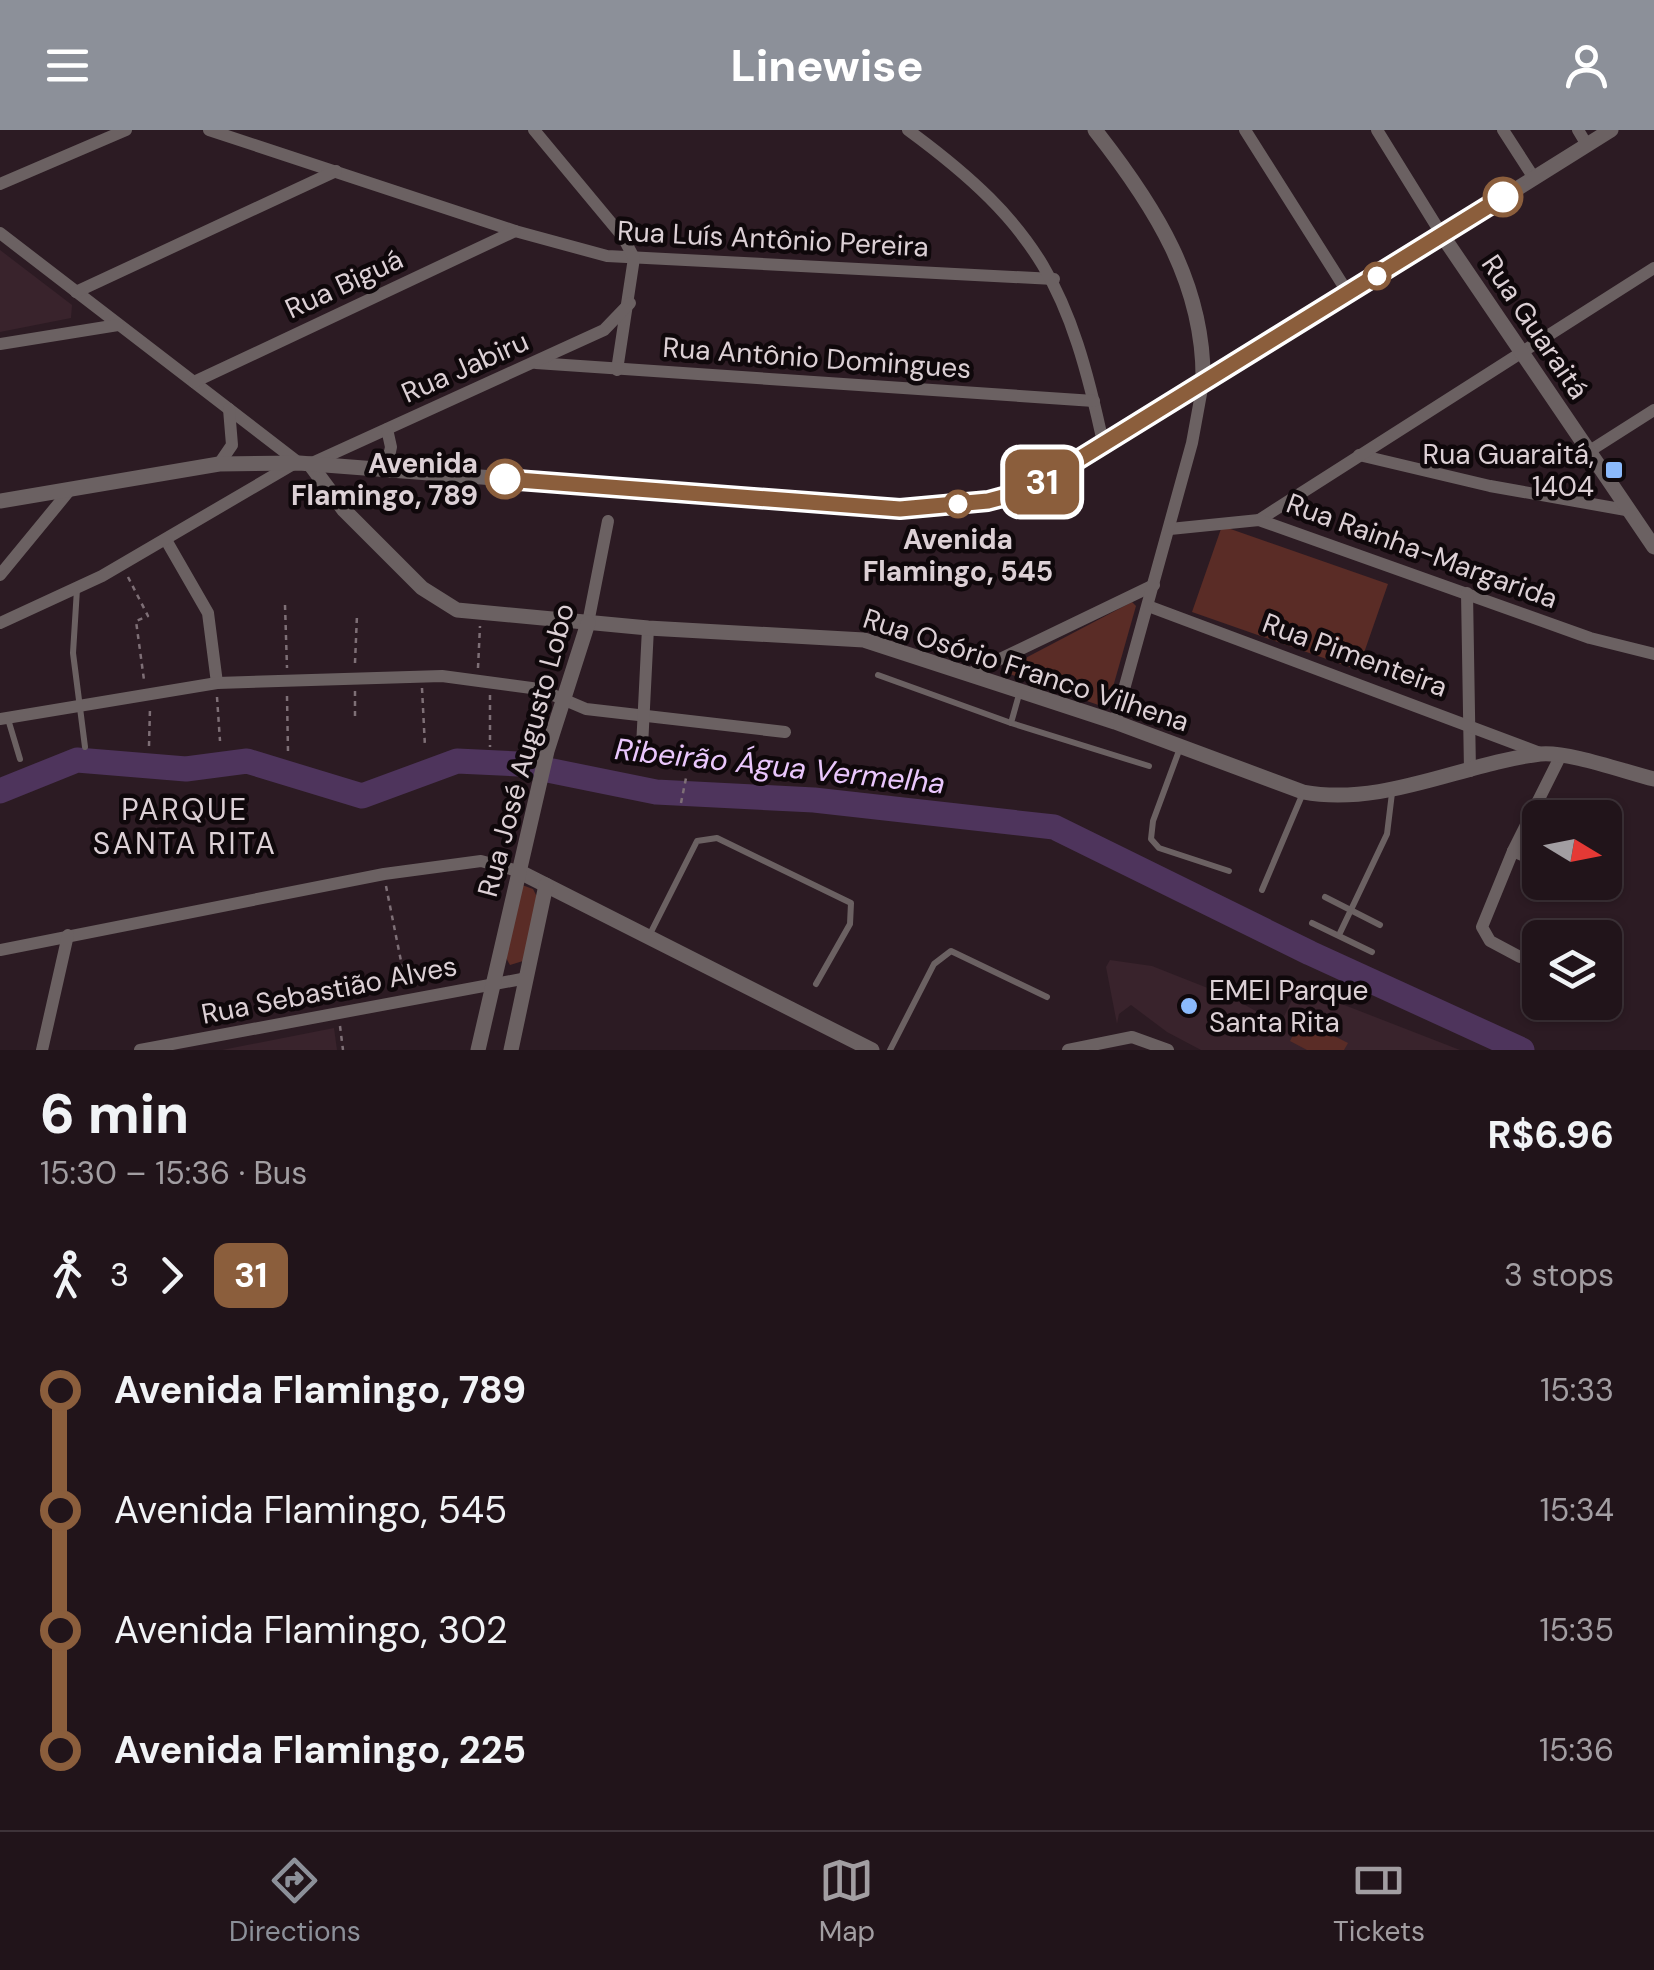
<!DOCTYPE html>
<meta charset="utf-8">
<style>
body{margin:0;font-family:"DM Sans",sans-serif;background:#291d23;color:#f1f3f6;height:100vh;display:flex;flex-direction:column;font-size:38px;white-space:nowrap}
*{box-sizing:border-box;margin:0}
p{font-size:32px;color:#a29ea2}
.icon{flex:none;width:55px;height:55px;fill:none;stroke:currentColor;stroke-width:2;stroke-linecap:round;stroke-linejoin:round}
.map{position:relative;height:920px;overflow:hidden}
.sheet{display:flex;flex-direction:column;background:#21141a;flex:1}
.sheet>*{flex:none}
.badge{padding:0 20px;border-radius:15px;font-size:35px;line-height:65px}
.needle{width:65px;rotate:100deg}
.buttons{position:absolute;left:1522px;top:670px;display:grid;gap:20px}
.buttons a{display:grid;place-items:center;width:100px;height:100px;border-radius:15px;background:#21141a;box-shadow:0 2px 8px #0004,0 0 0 2px #3e3339;font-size:50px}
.map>.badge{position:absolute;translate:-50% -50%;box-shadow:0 0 0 5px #fff}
.legs{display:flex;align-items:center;gap:15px;height:110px;padding:0 40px;font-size:32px}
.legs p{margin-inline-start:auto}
.headline{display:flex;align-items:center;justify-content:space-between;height:170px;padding:0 40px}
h1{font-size:55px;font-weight:800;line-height:75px}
ul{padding:0 40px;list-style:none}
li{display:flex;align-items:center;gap:35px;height:120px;font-size:38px}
li i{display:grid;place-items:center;width:15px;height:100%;margin:0 12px;background:currentColor}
li i::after{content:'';width:25px;height:25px;margin:-12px;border:8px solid;border-radius:50%;background:#21141a}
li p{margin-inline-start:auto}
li:first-child i{background:linear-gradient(#0000 50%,currentColor 0)}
li:last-child i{background:linear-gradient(currentColor 50%,#0000 0)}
header{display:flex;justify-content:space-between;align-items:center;height:130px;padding:0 40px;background:#8c9099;color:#fff;font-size:45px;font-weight:800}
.menu{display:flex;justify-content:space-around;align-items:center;height:140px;border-top:2px solid #3e3339;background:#21141a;font-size:28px;color:#a29ea2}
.menu a{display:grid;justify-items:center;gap:5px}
.menu .selected{color:#8c9099}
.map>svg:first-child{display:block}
.built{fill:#39232c}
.green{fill:#5a2c26}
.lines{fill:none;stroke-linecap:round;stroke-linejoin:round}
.river{stroke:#4e345c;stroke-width:25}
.path{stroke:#7e6f76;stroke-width:2.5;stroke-dasharray:5 5;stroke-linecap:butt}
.service{stroke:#6b6162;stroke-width:6}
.minor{stroke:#6b6162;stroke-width:12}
.tertiary{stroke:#6b6162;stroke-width:15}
.line-1-casing{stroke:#fff;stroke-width:22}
.line-1{stroke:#8b5e3c;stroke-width:15}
.stop-1-dot{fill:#fff;stroke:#8b5e3c;stroke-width:5}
.poi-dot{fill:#8bbafc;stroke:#0f080b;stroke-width:4}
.labels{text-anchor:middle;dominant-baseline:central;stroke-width:9;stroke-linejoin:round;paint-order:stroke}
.street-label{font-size:28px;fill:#dcd0d5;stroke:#0f080b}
.poi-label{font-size:28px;fill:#dcd0d5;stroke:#0f080b;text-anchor:end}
.stop-label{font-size:28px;font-weight:bold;fill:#dcd0d5;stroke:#0f080b;text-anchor:end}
.water-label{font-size:30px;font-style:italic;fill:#eac7fd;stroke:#0f080b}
.neighbourhood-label{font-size:30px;letter-spacing:2.5px;fill:#dcd0d5;stroke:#0f080b}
</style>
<header><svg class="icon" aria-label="menu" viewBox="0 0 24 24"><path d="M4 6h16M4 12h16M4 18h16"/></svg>Linewise<svg class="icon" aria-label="person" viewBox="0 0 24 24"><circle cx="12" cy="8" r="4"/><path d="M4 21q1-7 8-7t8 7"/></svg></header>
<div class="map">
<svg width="1654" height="920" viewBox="0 0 1654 920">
<rect width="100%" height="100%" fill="#2c1b23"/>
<!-- built -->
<g class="built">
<path d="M0,120L72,175L71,188L0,202Z"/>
<path d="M1110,830L1152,836L1233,868L1280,895L1298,857L1460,920H1201L1167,902L1131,875L1119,884L1117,894L1106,837Z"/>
<path d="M334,898L337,920H222Z"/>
</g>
<!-- green -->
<g class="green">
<path d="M1222,396L1388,454L1358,540L1192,482Z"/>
<path d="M1132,472L1136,476L1107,578L1001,541Z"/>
<path d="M522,755L533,759L537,767L523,831L510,835L505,826Z"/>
<path d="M1301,889L1348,913L1344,920H1307L1290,911Z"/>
</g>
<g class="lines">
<!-- river -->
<path class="river" d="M0,661L77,630L186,639L247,631L362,666L457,631L518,634L656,662L814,670L1054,697L1310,823L1522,920"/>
<!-- path -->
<g class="path">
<path d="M128,447L148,486L136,491L144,550"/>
<path d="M285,475L287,538"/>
<path d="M355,533L357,485"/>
<path d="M478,538L480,496"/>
<path d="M422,558L425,617"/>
<path d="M355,561V587"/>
<path d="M490,565V617"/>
<path d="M287,566L288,622"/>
<path d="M217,567L220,611"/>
<path d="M149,616L150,578"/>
<path d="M681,673L686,648"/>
<path d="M386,756L406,856"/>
<path d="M340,896L343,920"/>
</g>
<!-- service -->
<g class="service">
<path d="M77,459L73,523L85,617"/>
<path d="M878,545L1011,593"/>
<path d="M1020,561L1011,593L1149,636"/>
<path d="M8,589L20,629"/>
<path d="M1180,618L1153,691L1151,709L1159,718L1229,741"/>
<path d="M1262,760L1303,663"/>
<path d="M1325,767L1380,795"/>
<path d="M1312,793L1372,822"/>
<path d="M1339,805L1387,704L1392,663"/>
<path d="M648,808L697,711L717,708L851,773L850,794L816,854"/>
<path d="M890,920L934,834L951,821L1047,867"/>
</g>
<!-- minor -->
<g class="minor">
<path d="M209,0L515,101L607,126L1054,149"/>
<path d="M534,0L623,107L634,128L617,240"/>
<path d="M908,0C1040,97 1070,158 1104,317"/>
<path d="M1245,0L1348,163"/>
<path d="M1377,0L1442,105"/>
<path d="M1503,0L1534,48"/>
<path d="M1578,0L1587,15"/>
<path d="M0,54L126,0"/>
<path d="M0,103L299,333"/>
<path d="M76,162L336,41"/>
<path d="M0,214L118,195"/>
<path d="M536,233L1094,271"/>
<path d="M194,252L515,101"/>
<path d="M1588,322L1654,280"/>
<path d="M1359,325L1490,356L1626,380"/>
<path d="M219,334L232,315L229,279"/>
<path d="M310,334L604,200L630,173"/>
<path d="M386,340L391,317L387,299"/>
<path d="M1259,390L1654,138"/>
<path d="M1170,399L1259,390L1590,508L1654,524"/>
<path d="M166,410L208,483L217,553"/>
<path d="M0,445L69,361"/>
<path d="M1467,463L1470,641"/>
<path d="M1148,476L1543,624"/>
<path d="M0,493L102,446L295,333"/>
<path d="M588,493L608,391"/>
<path d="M971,543L1154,455"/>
<path d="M0,589L217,553L442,546L539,559L586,579L785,602"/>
<path d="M1115,592L1192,313L1203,253"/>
<path d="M642,617L648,498"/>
<path d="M1513,721L1540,733"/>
<path d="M0,820L384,744L481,731L518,741"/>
<path d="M1520,827L1490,811L1482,797L1513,721L1560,627"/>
<path d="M42,920L68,805"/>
<path d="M140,920L527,848"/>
<path d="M1068,920L1132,907L1168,920"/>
</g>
<!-- tertiary -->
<g class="tertiary">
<path d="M1095,0C1154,75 1205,154 1203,253"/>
<path d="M1442,105L1654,417"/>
<path d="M310,334L344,380L422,458L457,480L648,498L864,510L1115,592L1303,662C1383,677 1461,634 1540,624C1568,621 1625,642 1654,649"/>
<path d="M0,371L219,334L299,333L900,379L988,371L1029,360L1104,317L1611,0"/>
<path d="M518,741L872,920"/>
<path d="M478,920L547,621L588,493"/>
<path d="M511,920L546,755"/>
</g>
</g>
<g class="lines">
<!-- line-1 casing -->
<g class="line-1-casing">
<path id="line-1" d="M505,349L900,379L988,371L1029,360L1503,67"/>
</g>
<!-- line-1 -->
<use href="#line-1" class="line-1"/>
</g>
<!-- markers -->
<g class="stop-1-dot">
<circle cx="1503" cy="67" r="18"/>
<circle cx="1377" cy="146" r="12"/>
<circle cx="505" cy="349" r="18"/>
<circle cx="958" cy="374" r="12"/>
</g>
<g class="poi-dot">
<rect x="1604" y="330" width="20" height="20" rx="5"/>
<circle cx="1189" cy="876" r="10"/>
</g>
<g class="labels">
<!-- street labels -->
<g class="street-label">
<text transform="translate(773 109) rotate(3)">Rua Luís Antônio Pereira</text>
<text transform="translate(344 154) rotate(-25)">Rua Biguá</text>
<text transform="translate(1535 197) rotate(56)">Rua Guaraitá</text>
<text transform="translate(817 228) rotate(4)">Rua Antônio Domingues</text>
<text transform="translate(465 237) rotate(-24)">Rua Jabiru</text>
<text transform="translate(1422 421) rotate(20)">Rua Rainha-Margarida</text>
<text transform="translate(1355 525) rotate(20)">Rua Pimenteira</text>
<text transform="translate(1026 540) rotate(18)">Rua Osório Franco Vilhena</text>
<text transform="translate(526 620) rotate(-75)">Rua José Augusto Lobo</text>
<text transform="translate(329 860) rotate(-11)">Rua Sebastião Alves</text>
</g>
<!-- poi labels -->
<g class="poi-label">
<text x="1594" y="324">Rua Guaraitá,<tspan x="1594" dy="32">1404</tspan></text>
<text x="1209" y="860" text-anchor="start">EMEI Parque<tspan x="1209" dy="32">Santa Rita</tspan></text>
</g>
<!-- stop labels -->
<g class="stop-label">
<text x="478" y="333">Avenida<tspan x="478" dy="32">Flamingo, 789</tspan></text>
<text x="958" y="409" text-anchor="middle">Avenida<tspan x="958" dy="32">Flamingo, 545</tspan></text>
</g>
<!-- water labels -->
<g class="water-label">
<text transform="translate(780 636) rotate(6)">Ribeirão Água Vermelha</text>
</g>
<!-- neighbourhood labels -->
<g class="neighbourhood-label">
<text x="185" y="679">PARQUE<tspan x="185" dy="34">SANTA RITA</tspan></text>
</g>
</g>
</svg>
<div class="buttons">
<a><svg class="needle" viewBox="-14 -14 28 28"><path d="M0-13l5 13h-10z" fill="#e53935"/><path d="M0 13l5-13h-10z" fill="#a29ea2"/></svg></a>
<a><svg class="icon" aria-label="layers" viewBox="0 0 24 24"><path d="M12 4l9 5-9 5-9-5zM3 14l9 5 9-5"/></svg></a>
</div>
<b class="badge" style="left:1042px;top:352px;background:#8b5e3c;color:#fff">31</b>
</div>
<section class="sheet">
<div class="headline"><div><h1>6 min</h1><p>15:30 – 15:36 · Bus</p></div><b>R$6.96</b></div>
<div class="legs"><svg class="icon" aria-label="walk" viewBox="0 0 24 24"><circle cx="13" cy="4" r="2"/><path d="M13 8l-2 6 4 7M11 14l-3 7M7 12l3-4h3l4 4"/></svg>3<svg class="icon" aria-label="forward" viewBox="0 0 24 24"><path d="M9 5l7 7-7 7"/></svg><b class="badge" style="background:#8b5e3c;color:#fff">31</b><p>3 stops</p></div>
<ul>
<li><i style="color:#8b5e3c"></i><b>Avenida Flamingo, 789</b><p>15:33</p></li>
<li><i style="color:#8b5e3c"></i><span>Avenida Flamingo, 545</span><p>15:34</p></li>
<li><i style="color:#8b5e3c"></i><span>Avenida Flamingo, 302</span><p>15:35</p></li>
<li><i style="color:#8b5e3c"></i><b>Avenida Flamingo, 225</b><p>15:36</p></li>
</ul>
</section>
<nav class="menu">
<a class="selected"><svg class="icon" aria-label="directions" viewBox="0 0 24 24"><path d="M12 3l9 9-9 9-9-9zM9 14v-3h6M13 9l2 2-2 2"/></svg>Directions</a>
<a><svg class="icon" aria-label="map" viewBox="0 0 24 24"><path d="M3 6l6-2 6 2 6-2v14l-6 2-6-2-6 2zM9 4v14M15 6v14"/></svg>Map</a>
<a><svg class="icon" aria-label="tickets" viewBox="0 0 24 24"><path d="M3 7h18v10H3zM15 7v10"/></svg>Tickets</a>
</nav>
